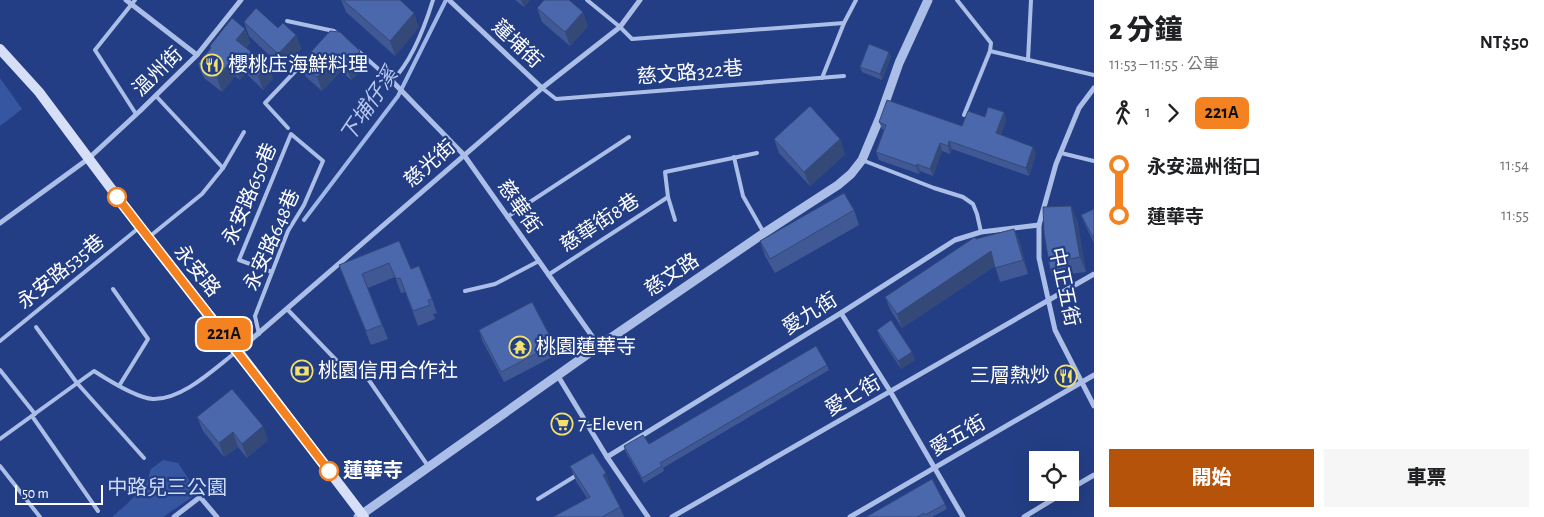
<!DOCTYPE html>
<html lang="zh-TW">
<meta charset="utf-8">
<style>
body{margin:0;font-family:"Alegreya Sans","Noto Sans TC",sans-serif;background:#f6f6f6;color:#202124;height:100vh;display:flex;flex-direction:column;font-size:19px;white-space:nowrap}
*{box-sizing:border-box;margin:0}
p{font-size:16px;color:#757577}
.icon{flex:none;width:28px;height:28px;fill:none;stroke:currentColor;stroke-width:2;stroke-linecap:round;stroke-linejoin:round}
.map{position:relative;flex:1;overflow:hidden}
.details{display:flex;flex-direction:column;background:#fff;width:450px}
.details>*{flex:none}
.badge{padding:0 10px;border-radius:8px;font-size:18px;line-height:32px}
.buttons{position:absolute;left:1029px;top:451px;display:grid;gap:10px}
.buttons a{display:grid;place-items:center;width:50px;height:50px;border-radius:0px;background:#fff;box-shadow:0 5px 20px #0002;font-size:25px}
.scale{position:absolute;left:15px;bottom:12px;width:88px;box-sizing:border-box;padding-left:5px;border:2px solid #fff;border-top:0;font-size:14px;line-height:18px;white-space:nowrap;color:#fff;-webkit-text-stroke:4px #233e84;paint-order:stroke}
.map>.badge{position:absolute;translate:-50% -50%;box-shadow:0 0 0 2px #fff}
.legs{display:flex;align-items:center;gap:8px;height:55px;padding:0 15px;font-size:16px}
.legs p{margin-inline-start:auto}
.summary{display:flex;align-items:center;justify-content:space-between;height:85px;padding:0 15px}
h1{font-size:28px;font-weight:800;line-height:38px}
.action{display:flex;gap:10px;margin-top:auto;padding:10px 15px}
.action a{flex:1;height:58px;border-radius:0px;background:#b45309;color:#fff;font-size:20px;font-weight:800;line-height:58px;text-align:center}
.action a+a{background:#f6f6f6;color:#202124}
ul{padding:0 15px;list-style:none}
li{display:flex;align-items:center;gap:18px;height:50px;font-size:19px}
li i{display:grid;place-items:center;width:8px;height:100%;margin:0 6px;background:currentColor}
li i::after{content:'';width:12px;height:12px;margin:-6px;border:4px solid;border-radius:50%;background:#fff}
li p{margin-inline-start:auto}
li:first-child i{background:linear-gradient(#0000 50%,currentColor 0)}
li:last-child i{background:linear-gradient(currentColor 50%,#0000 0)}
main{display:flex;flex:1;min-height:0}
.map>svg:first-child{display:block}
.green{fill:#3756a1}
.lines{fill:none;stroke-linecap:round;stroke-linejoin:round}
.stream{stroke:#9fb6e9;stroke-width:4}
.service{stroke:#abbee8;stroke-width:4}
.minor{stroke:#abbee8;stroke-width:5}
.tertiary{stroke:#abbee8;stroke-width:9}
.secondary{stroke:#d6dff7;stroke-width:10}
.wall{fill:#405994}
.shaded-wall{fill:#344978}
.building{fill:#4b68ac;stroke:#344978}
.line-1-casing{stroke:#fff;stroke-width:11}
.line-1{stroke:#f58220;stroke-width:8}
.stop-1-dot{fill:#fff;stroke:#f58220;stroke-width:2.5}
.labels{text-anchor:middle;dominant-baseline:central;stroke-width:4.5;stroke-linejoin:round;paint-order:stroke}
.street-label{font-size:20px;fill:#fff;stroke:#233e84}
.poi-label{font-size:20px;fill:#fff;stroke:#233e84;text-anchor:start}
.stop-label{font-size:20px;font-weight:bold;fill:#fff;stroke:#233e84;text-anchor:start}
.park-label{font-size:20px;fill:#cfdbf6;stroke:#233e84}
.water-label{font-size:21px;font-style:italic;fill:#b7c8f0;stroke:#233e84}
</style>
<main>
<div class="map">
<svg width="1094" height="517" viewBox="0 0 1094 517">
<rect width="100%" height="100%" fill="#233e84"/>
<!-- green -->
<g class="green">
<path d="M0,78L22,109L0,126Z"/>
<path d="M163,460L178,463L198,493L163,517H112L128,503L146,484L151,469Z"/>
</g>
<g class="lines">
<!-- stream -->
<path class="stream" d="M304,220L398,96L446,0"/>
<!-- service -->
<g class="service">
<path d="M135,0L95,50L136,114"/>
<path d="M587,0L620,27L632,39L844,23"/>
<path d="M957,0L991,43L990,51"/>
<path d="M287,21L334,31L339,35"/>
<path d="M358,51L392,81C411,62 425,26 433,0"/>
<path d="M1028,60L1031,0"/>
<path d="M822,78L844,23L856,0"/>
<path d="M542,88L556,99L844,76"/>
<path d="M156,96L223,168"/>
<path d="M964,115L990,51L1094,75"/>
<path d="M288,128L265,103L305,61"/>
<path d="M1061,153L1094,161"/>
<path d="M734,157L743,196L764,233"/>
<path d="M862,160L934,188L963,197L973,204L977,214L981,232"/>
<path d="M507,217L629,137"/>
<path d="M675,220L668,197L665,172L757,153"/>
<path d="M149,237L202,194L223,168L244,132"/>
<path d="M548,275L668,197"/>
<path d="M113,289L148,339L119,386"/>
<path d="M465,291L495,284L539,261"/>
<path d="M287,309L337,361"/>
<path d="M36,327L77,383L144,458"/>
<path d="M259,334L255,316L288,231L304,205L323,161L291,134L239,260L272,272"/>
<path d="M0,341L140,227"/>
<path d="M0,370L35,414"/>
<path d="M364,373L428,466"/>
<path d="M32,416L98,511"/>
<path d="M0,439L94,371C108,380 136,398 153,399C182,400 214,369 236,352"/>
<path d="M0,466L40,517"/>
<path d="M538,499L577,475"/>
</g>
<!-- minor -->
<g class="minor">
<path d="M126,0L197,55"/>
<path d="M449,0L542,88"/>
<path d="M392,81L464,155L599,346"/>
<path d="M1094,88L1079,108L1056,164L1039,225V258L1055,330L1094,406"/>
<path d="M0,223L88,159L141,110L197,55L241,0"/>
<path d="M841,313L890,391L963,517"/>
<path d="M238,351L542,88L620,27L640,0"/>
<path d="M558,376L607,457L648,517"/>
<path d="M607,457L841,313L955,240L981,232L1039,225"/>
<path d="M1070,489L1094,475"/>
<path d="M174,517L200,497L217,517"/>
<path d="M672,517L1094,274"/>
<path d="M850,517L1094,375"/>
<path d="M1024,517L1065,492"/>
</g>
<!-- tertiary -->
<path class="tertiary" d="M358,517L599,346L764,233L838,185L851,174L862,160L880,117L899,63L928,0"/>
<!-- secondary -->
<path class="secondary" d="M0,49L39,92L148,238L238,351L364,517"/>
</g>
<!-- wall -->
<g class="wall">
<path d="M341,0H400L419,27L395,56L346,12Z"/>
<path d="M515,0H530L524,7Z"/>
<path d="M537,8L588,26L570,46L542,22Z"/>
<path d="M244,22L278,28L296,35L301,49L283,68L249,36Z"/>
<path d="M245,29L250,43L246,48L268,65L273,79L263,90L246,73L240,80L235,76L222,92L204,78L198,64L211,48L210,46Z"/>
<path d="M330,31L366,66L351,80L341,71L322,91L306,77L301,63Z"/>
<path d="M889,52L891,57L882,80L862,72L860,67Z"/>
<path d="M1004,112L1006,120L1001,135L1036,154L1029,176L952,149L950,154L942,151L933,176L920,171L919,174L879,160L876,152L884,130L882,129L879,122L962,126L985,117Z"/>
<path d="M774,139H840L845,154L810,186L779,153Z"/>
<path d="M1094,209V243L1087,229L1081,215Z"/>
<path d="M854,210L859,225L775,273L765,256L760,241Z"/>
<path d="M1077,220L1086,272L1069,274L1070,280L1055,283L1050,269Z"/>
<path d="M1014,229L1020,243L1028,274L1000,282L995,266L902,328L891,311L885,297L976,239Z"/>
<path d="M399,241L411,269L432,299L437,313L433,314L435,319L418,326L405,292L401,293L395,277L368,288L388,339L371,345L339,265Z"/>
<path d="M479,330L554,344L558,354L504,382L482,340Z"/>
<path d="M877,330L915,360L901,369L880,337Z"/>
<path d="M827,365L829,370L663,468L664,471L644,483L625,451L624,446L649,444Z"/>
<path d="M197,417L268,440L247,458L238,447L224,457L203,431Z"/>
<path d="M570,466L611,487L610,488L620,507L624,517H553L587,498L576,481Z"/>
<path d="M945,504L947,509L932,517H866Z"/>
</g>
<!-- shaded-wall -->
<g class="shaded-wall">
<path d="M521,0H530L524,7Z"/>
<path d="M583,12L588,26L570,46L565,32Z"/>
<path d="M414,13L419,27L395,56L390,41Z"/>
<path d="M245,29L250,43L241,54L236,40Z"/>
<path d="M296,35L301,49L283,68L278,54Z"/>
<path d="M360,51L366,66L351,80L346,66Z"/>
<path d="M889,52L891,57L882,80L880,74Z"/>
<path d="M336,57L341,71L322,91L317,77Z"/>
<path d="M240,59L246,73L240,80L235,66Z"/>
<path d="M230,62L235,76L222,92L217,78Z"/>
<path d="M268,65L273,79L263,90L258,76Z"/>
<path d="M1004,112L1006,120L999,141L996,133Z"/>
<path d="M840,139L845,154L810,186L804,172Z"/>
<path d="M949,141L952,149L950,154L948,146Z"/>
<path d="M940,143L942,151L933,176L930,169Z"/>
<path d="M1033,147L1036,154L1029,176L1026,168Z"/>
<path d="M917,164L920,171L919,174L916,166Z"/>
<path d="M1071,206L1077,220L1086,272L1080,257Z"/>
<path d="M1014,229L1020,243L1028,274L1023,260Z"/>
<path d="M991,251L996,265L902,328L897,314Z"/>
<path d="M1064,260L1069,274L1070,280L1065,266Z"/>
<path d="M912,352L915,360L901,369L898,361Z"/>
<path d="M263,426L268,440L247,458L242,444Z"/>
<path d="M233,432L238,447L224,457L219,443Z"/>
<path d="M606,473L611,487L608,489L603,475Z"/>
</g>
<!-- building -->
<g class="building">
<path d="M343,0H400L414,13L390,41Z"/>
<path d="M544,0H569L583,12L565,32L537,8Z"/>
<path d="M256,8L278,28L283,23L296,35L278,54L244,22Z"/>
<path d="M232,18L245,29L236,40L268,65L258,76L240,59L235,66L230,62L217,78L198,64L211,48L210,46Z"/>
<path d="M330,31L340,32L360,51L346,66L336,57L317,77L301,63Z"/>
<path d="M869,44L889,52L880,74L860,67Z"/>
<path d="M887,100L962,126L968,111L985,117L988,107L1004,112L996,133L1033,147L1026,168L949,141L948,146L940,143L930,169L917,164L916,166L876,152L886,125L879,122Z"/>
<path d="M810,106L840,139L804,172L774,139Z"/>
<path d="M844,193L854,210L770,259L760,241Z"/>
<path d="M1071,206L1080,257L1064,260L1065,266L1050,269L1044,233L1043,207Z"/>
<path d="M1094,209V239L1081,215Z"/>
<path d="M1014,229L1023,260L995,268L991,251L897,314L885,297L975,237L976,239Z"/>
<path d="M399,241L411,269L419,266L432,299L428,300L430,305L413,311L400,278L396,279L389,263L362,274L382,325L366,331L339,265Z"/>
<path d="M532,302L554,344L501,372L479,330Z"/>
<path d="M891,320L912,352L898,361L877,330Z"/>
<path d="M816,346L827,365L660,463L662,466L642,478L624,446L643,435L649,444Z"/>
<path d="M232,389L263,426L242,444L233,432L219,443L197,417Z"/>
<path d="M593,453L606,473L603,475L620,507L602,517H553L590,497L570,466Z"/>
<path d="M932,479L945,504L925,515L924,513L917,517H866Z"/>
</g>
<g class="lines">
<!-- line-1 casing -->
<g class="line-1-casing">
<path id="line-1" d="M117,197C188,289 259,379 329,471"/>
</g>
<!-- line-1 -->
<use href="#line-1" class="line-1"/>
</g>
<!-- icons -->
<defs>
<g id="restaurant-ring" transform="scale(1.125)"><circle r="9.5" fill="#233e84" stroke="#f3e16e" stroke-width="1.5"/><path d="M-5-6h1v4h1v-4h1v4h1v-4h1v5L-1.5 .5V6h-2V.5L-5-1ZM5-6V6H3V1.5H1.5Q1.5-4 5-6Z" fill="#f3e16e"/></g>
<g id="temple-ring" transform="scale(1.125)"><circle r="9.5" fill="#233e84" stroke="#f3e16e" stroke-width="1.5"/><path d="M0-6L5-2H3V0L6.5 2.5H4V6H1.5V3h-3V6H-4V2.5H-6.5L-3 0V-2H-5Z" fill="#f3e16e"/></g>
<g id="bank-ring" transform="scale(1.125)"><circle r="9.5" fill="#233e84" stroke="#f3e16e" stroke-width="1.5"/><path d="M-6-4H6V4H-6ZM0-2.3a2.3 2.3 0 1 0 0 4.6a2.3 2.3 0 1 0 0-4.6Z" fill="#f3e16e"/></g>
<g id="supermarket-ring" transform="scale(1.125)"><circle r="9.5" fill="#233e84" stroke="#f3e16e" stroke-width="1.5"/><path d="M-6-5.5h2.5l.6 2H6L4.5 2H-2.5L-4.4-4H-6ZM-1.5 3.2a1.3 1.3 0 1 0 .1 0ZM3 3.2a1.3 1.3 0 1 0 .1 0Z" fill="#f3e16e"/></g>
</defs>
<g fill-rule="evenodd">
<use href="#restaurant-ring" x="212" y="65"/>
<use href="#temple-ring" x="520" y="347"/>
<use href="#bank-ring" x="302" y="371"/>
<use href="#restaurant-ring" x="1066" y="376"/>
<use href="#supermarket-ring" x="562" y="424"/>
</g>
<!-- markers -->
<g class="stop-1-dot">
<circle cx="117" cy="197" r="9"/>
<circle cx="329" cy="471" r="9"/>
</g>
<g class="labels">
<!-- street labels -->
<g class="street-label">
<text transform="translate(517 44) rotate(43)">蓮埔街</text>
<text transform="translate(158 72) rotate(-44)">溫州街</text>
<text transform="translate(690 73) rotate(-5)">慈文路322巷</text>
<text transform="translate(430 164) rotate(-41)">慈光街</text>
<text transform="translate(250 194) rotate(-67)">永安路650巷</text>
<text transform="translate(519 207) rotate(55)">慈華街</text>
<text transform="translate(600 223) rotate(-33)">慈華街8巷</text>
<text transform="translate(272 240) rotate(-66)">永安路648巷</text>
<text transform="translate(197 271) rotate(51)">永安路</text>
<text transform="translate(61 272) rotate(-39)">永安路535巷</text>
<text transform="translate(672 275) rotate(-34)">慈文路</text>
<text transform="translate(1064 287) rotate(78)">中正五街</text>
<text transform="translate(810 314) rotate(-32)">愛九街</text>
<text transform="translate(853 396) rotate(-30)">愛七街</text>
<text transform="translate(958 436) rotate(-30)">愛五街</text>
</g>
<!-- poi labels -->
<g class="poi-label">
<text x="228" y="65">櫻桃庒海鮮料理</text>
<text x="536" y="347">桃園蓮華寺</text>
<text x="318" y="371">桃園信用合作社</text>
<text x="1050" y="376" text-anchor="end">三層熱炒</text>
<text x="578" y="424">7-Eleven</text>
</g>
<!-- stop labels -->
<g class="stop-label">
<text x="343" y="471">蓮華寺</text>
</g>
<!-- park labels -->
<g class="park-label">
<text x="167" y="488">中路兒三公園</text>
</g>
<!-- water labels -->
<g class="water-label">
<text transform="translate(369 105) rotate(-56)">下埔仔溪</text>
</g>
</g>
</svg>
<div class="buttons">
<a><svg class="icon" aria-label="locate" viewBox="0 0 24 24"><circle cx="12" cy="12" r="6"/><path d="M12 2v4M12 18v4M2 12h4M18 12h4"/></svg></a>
</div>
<div class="scale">50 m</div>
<b class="badge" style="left:224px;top:334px;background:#f58220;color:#111">221A</b>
</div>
<section class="details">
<div class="summary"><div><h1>2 分鐘</h1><p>11:53 – 11:55 · 公車</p></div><b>NT$50</b></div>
<div class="legs"><svg class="icon" aria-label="walk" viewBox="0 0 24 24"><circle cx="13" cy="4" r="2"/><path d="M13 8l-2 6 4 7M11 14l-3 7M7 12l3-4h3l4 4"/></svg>1<svg class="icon" aria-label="forward" viewBox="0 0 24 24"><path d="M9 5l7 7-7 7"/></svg><b class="badge" style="background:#f58220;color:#111">221A</b></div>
<ul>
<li><i style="color:#f58220"></i><b>永安溫州街口</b><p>11:54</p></li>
<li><i style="color:#f58220"></i><b>蓮華寺</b><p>11:55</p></li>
</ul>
<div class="action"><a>開始</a><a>車票</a></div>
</section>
</main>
